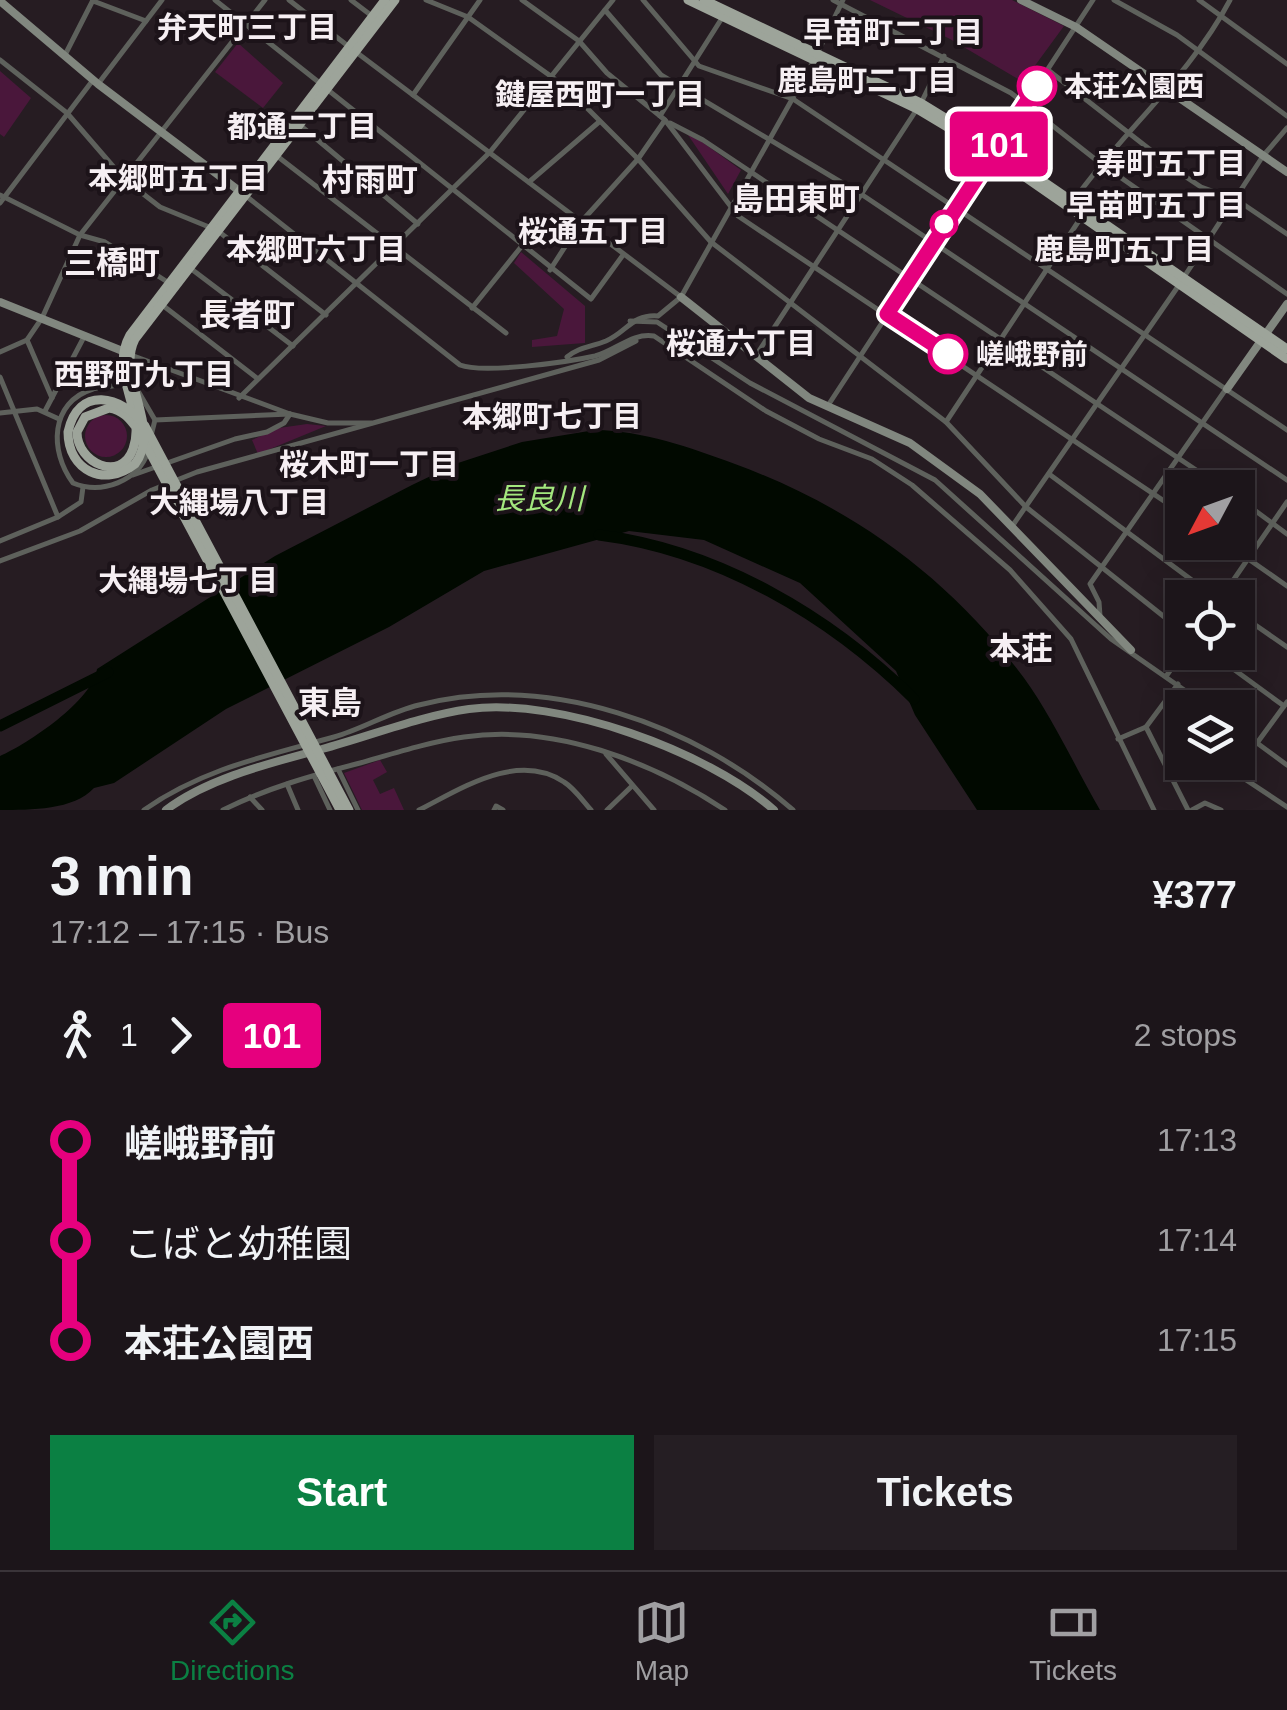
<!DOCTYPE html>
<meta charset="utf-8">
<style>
body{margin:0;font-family:Arial,"Noto Sans JP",sans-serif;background:#251e23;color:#f1f3f6;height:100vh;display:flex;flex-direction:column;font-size:38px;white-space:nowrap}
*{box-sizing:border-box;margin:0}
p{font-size:32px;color:#a09fa2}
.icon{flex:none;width:55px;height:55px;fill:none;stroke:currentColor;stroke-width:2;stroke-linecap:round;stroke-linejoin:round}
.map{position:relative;height:810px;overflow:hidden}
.details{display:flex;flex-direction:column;background:#1c151a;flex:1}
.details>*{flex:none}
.badge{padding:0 20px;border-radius:8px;font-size:35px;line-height:65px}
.needle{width:65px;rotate:229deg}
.tools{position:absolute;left:1165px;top:470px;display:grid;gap:20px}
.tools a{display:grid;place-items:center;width:90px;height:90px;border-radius:0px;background:#1c151a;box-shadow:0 5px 25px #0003,0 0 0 2px #3a3439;font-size:50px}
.map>.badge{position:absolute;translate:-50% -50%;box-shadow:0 0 0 5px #fff}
.legs{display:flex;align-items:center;gap:15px;height:110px;padding:0 50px;font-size:32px}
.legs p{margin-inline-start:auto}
.overview{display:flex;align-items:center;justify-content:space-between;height:170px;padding:0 50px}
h1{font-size:55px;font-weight:700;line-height:75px}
.action{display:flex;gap:20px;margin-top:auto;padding:20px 50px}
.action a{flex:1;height:115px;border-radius:0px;background:#0b8043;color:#fff;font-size:40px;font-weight:700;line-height:115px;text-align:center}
.action a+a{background:#251e23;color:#f1f3f6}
ul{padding:0 50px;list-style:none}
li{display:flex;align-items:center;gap:35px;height:100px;font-size:38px}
li i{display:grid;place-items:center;width:15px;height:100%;margin:0 12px;background:currentColor}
li i::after{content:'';width:25px;height:25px;margin:-12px;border:8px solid;border-radius:50%;background:#1c151a}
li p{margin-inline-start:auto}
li:first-child i{background:linear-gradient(#0000 50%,currentColor 0)}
li:last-child i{background:linear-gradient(currentColor 50%,#0000 0)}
.tabs{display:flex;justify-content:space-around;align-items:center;height:140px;border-top:2px solid #3a3439;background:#1c151a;font-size:28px;color:#a09fa2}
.tabs a{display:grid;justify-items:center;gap:5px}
.tabs .active{color:#0b8043}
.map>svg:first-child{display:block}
.green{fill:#4a173b}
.water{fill:#010900}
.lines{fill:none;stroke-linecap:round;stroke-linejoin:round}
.river{stroke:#010900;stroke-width:11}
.street{stroke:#5e615c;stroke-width:5}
.secondary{stroke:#81877f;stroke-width:8}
.primary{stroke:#9da49a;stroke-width:9}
.line-1-casing{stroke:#fff;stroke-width:22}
.line-1{stroke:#e6007e;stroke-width:15}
.stop-1-dot{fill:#fff;stroke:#e6007e;stroke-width:5}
.labels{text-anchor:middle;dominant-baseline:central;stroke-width:8;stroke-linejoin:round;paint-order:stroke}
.stop-label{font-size:28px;font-weight:bold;fill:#f6eff3;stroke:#1c1319;text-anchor:start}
.neighbourhood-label{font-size:30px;font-weight:bold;fill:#f6eff3;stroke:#1c1319}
.water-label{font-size:30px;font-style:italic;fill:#a3e77e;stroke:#1c1319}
.quarter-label{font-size:32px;font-weight:bold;fill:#f6eff3;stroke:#1c1319}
</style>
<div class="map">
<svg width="1287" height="810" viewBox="0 0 1287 810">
<rect width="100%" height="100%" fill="#261c22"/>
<!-- green -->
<g class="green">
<path d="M870,0H1012L1064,26L1023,82L950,39Z"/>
<path d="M238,43L283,83L263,108L215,72Z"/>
<path d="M0,71L31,98L4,137L0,134Z"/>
<path d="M684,129L741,170L728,194Z"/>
<path d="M521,252L585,306V343L532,347V340L557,336L564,309L514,263Z"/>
<circle cx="106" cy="436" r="21"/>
<path d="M307,424L326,426L258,454L252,440L279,428Z"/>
<path d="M380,760L387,772L373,780L380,794L394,788L404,810H362L344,773Z"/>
</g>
<!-- water -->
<path class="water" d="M595,430C644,431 689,447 735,464C852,507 949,577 1024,678C1053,718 1075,767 1100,810H977L915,715L896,671L800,583L704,540L629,531L484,571L389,627L226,709L114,783L94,788C74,810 31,810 0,810V756C28,744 93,700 97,669L275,556L412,485L458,463L522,442Z"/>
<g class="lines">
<!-- river -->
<g class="river">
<path d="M599,535C718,550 830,616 914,699"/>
<path d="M0,726L108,672"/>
</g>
<!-- street -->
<g class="street">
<path d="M215,0L321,84"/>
<path d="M289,0L348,46"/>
<path d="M351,0L372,16"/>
<path d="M426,0L468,17L566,87L638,159L711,242L946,422L1026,507L1182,631"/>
<path d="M522,0L579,41L607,73L665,120L738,216L1182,513"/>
<path d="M643,0L699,66L793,99L1287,430"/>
<path d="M833,0L1011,93L1100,163L1287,294"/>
<path d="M1114,0L1177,35L1287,116"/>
<path d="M1199,0L1287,64"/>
<path d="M93,1L146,21"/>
<path d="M605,10L661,75L861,194L1287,480"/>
<path d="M356,52L681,297"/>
<path d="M818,52L843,0"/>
<path d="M65,55L93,0"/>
<path d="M0,60L67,113L124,179L160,207L209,227"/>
<path d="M1048,70L1180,173L1201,187L1237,200L1287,234"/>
<path d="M98,84L162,0"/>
<path d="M328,90L591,299L623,255"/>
<path d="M413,95L480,0"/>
<path d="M921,103L944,56"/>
<path d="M660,116L722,18"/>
<path d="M670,123L703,140L1223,488"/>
<path d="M301,126L418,224"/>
<path d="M277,156L506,333"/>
<path d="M529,182L599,122"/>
<path d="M0,195L80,235L105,242L169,283"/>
<path d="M246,196L460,365C483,374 568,362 595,356C615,351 633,332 654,336L766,411L819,439L872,459L912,485L1010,570L1071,639L1154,810"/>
<path d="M1074,200C1123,131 1190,76 1230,0"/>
<path d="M0,203L93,80"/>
<path d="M218,231L326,315"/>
<path d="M190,268L293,346"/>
<path d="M550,270L581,222L638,159L665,120"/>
<path d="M1184,277L1263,156L1287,128"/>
<path d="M161,304L258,379"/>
<path d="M472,308L521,247"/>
<path d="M630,321L657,322L750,383L935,480L1111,639L1210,708"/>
<path d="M27,340L52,398"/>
<path d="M0,352L27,340L42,318L80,235L265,0"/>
<path d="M131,355L290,414L328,423H371"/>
<path d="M567,357C579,347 591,347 606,341C627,332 632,314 658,316L681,297L813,62"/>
<path d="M755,357L917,109"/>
<path d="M0,377L58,517"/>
<path d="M123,380C114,390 105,385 93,389C50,402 49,451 73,483C102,495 138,481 148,452"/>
<path d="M134,384L155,420"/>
<path d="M239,398L490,152L613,0"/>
<path d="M827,407L1093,0"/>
<path d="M45,411L85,335"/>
<path d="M0,413L37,409L59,419"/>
<path d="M946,422L1082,216"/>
<path d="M151,436L155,420L290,414"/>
<path d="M1049,474L1216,598"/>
<path d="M133,475L235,439L267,432L284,423L290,414"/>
<path d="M1238,498L1287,534"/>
<path d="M1013,525L1179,285"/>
<path d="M0,541L58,517L81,502L83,487"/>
<path d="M1224,542L1287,586"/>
<path d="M0,561L80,531L152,490L197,472L599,360L636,341"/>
<path d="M1221,598L1287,502"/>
<path d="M1238,613L1287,647"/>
<path d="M1100,616L1099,602L1090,584L1226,389"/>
<path d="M1210,652L1284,706"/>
<path d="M1167,675L1183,652"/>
<path d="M1146,727L1188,810"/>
<path d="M1238,729L1287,765"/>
<path d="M1118,739L1146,727L1178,684"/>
<path d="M1257,743L1287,702"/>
<path d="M606,754L654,810"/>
<path d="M1219,762L1287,807"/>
<path d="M338,769L358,810"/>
<path d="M1167,770L1182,760"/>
<path d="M314,776L330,810"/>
<path d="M287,784L298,810"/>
<path d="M250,797L262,810"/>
<path d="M144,810C202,769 266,756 334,737C363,729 389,712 419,705C548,672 695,724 793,810"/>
<path d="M223,810C267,788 313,775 360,763C395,753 429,742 464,737C554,724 651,761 725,810"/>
<path d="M419,810C461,789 517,751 564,782C574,788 583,801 591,810"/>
<path d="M494,810L496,806L503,810"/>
<path d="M607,810L632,786"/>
<path d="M1192,810L1205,803L1221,810"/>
</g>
<!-- secondary -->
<g class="secondary">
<path d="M1021,0L1076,27L1287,172"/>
<path d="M0,1L98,84L242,193"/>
<path d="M681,297L809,398L910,443L980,494L1131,650"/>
<path d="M0,302L125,352"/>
<path d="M1227,389L1287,304"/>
<path d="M166,810C208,778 271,763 322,749C370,736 420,716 469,709C559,697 707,751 774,810"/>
</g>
<!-- primary -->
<g class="primary">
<path d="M688,0L917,109L992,154L1287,359"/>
<path d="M704,0L921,103L996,149L1287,349"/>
<path d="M340,810L138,430C130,419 123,410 109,408L85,417L77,432C77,463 121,483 133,449C147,411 108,375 130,335L385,0"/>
<path d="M349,810L145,426C122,395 78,385 68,432C68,471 105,488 135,464C163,426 115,379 135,339L395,0"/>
</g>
</g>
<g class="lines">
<!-- line-1 casing -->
<g class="line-1-casing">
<path id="line-1" d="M948,354L887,314L1037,86"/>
</g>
<!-- line-1 -->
<use href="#line-1" class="line-1"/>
</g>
<!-- markers -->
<g class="stop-1-dot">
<circle cx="1037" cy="86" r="18"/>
<circle cx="944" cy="224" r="12"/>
<circle cx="948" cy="354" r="18"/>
</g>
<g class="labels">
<!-- stop labels -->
<g class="stop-label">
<text x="1064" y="86">本荘公園西</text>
<text x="976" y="354">嵯峨野前</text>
</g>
<!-- neighbourhood labels -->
<g class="neighbourhood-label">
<text x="247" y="27">弁天町三丁目</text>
<text x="893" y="32">早苗町二丁目</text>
<text x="867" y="80">鹿島町二丁目</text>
<text x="600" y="94">鍵屋西町一丁目</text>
<text x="302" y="126">都通二丁目</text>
<text x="1171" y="163">寿町五丁目</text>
<text x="178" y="178">本郷町五丁目</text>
<text x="1156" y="205">早苗町五丁目</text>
<text x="593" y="231">桜通五丁目</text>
<text x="316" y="249">本郷町六丁目</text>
<text x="1124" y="249">鹿島町五丁目</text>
<text x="741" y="343">桜通六丁目</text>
<text x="144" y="374">西野町九丁目</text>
<text x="552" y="416">本郷町七丁目</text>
<text x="369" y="464">桜木町一丁目</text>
<text x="239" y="502">大縄場八丁目</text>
<text x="188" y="580">大縄場七丁目</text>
</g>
<!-- water labels -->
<g class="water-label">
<text x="539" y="498">長良川</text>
</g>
<!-- quarter labels -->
<g class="quarter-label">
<text x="370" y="180">村雨町</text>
<text x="796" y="199">島田東町</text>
<text x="112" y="263">三橋町</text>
<text x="247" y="315">長者町</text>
<text x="1021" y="649">本荘</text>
<text x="330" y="703">東島</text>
</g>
</g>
</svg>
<div class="tools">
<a><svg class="needle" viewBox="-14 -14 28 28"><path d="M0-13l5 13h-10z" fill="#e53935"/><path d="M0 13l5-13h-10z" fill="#a09fa2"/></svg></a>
<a><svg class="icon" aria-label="locate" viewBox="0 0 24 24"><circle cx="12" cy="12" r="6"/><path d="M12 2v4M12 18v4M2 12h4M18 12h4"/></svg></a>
<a><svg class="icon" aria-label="layers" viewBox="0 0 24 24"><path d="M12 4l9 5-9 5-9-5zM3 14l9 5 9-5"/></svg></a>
</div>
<b class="badge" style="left:999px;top:144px;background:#e6007e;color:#fff">101</b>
</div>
<section class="details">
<div class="overview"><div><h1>3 min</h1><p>17:12 – 17:15 · Bus</p></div><b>¥377</b></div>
<div class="legs"><svg class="icon" aria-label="walk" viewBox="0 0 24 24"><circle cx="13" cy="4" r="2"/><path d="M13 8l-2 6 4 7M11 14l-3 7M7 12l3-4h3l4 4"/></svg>1<svg class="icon" aria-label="forward" viewBox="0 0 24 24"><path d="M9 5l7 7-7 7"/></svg><b class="badge" style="background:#e6007e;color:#fff">101</b><p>2 stops</p></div>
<ul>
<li><i style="color:#e6007e"></i><b>嵯峨野前</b><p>17:13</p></li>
<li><i style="color:#e6007e"></i><span>こばと幼稚園</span><p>17:14</p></li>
<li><i style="color:#e6007e"></i><b>本荘公園西</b><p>17:15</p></li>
</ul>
<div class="action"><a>Start</a><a>Tickets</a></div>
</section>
<nav class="tabs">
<a class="active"><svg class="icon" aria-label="directions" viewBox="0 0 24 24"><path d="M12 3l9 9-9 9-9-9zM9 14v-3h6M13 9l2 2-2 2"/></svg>Directions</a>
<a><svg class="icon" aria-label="map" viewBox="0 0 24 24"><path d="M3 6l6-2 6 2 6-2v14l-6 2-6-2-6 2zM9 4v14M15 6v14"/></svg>Map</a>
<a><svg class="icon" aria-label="tickets" viewBox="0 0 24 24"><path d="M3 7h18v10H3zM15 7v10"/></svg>Tickets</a>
</nav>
